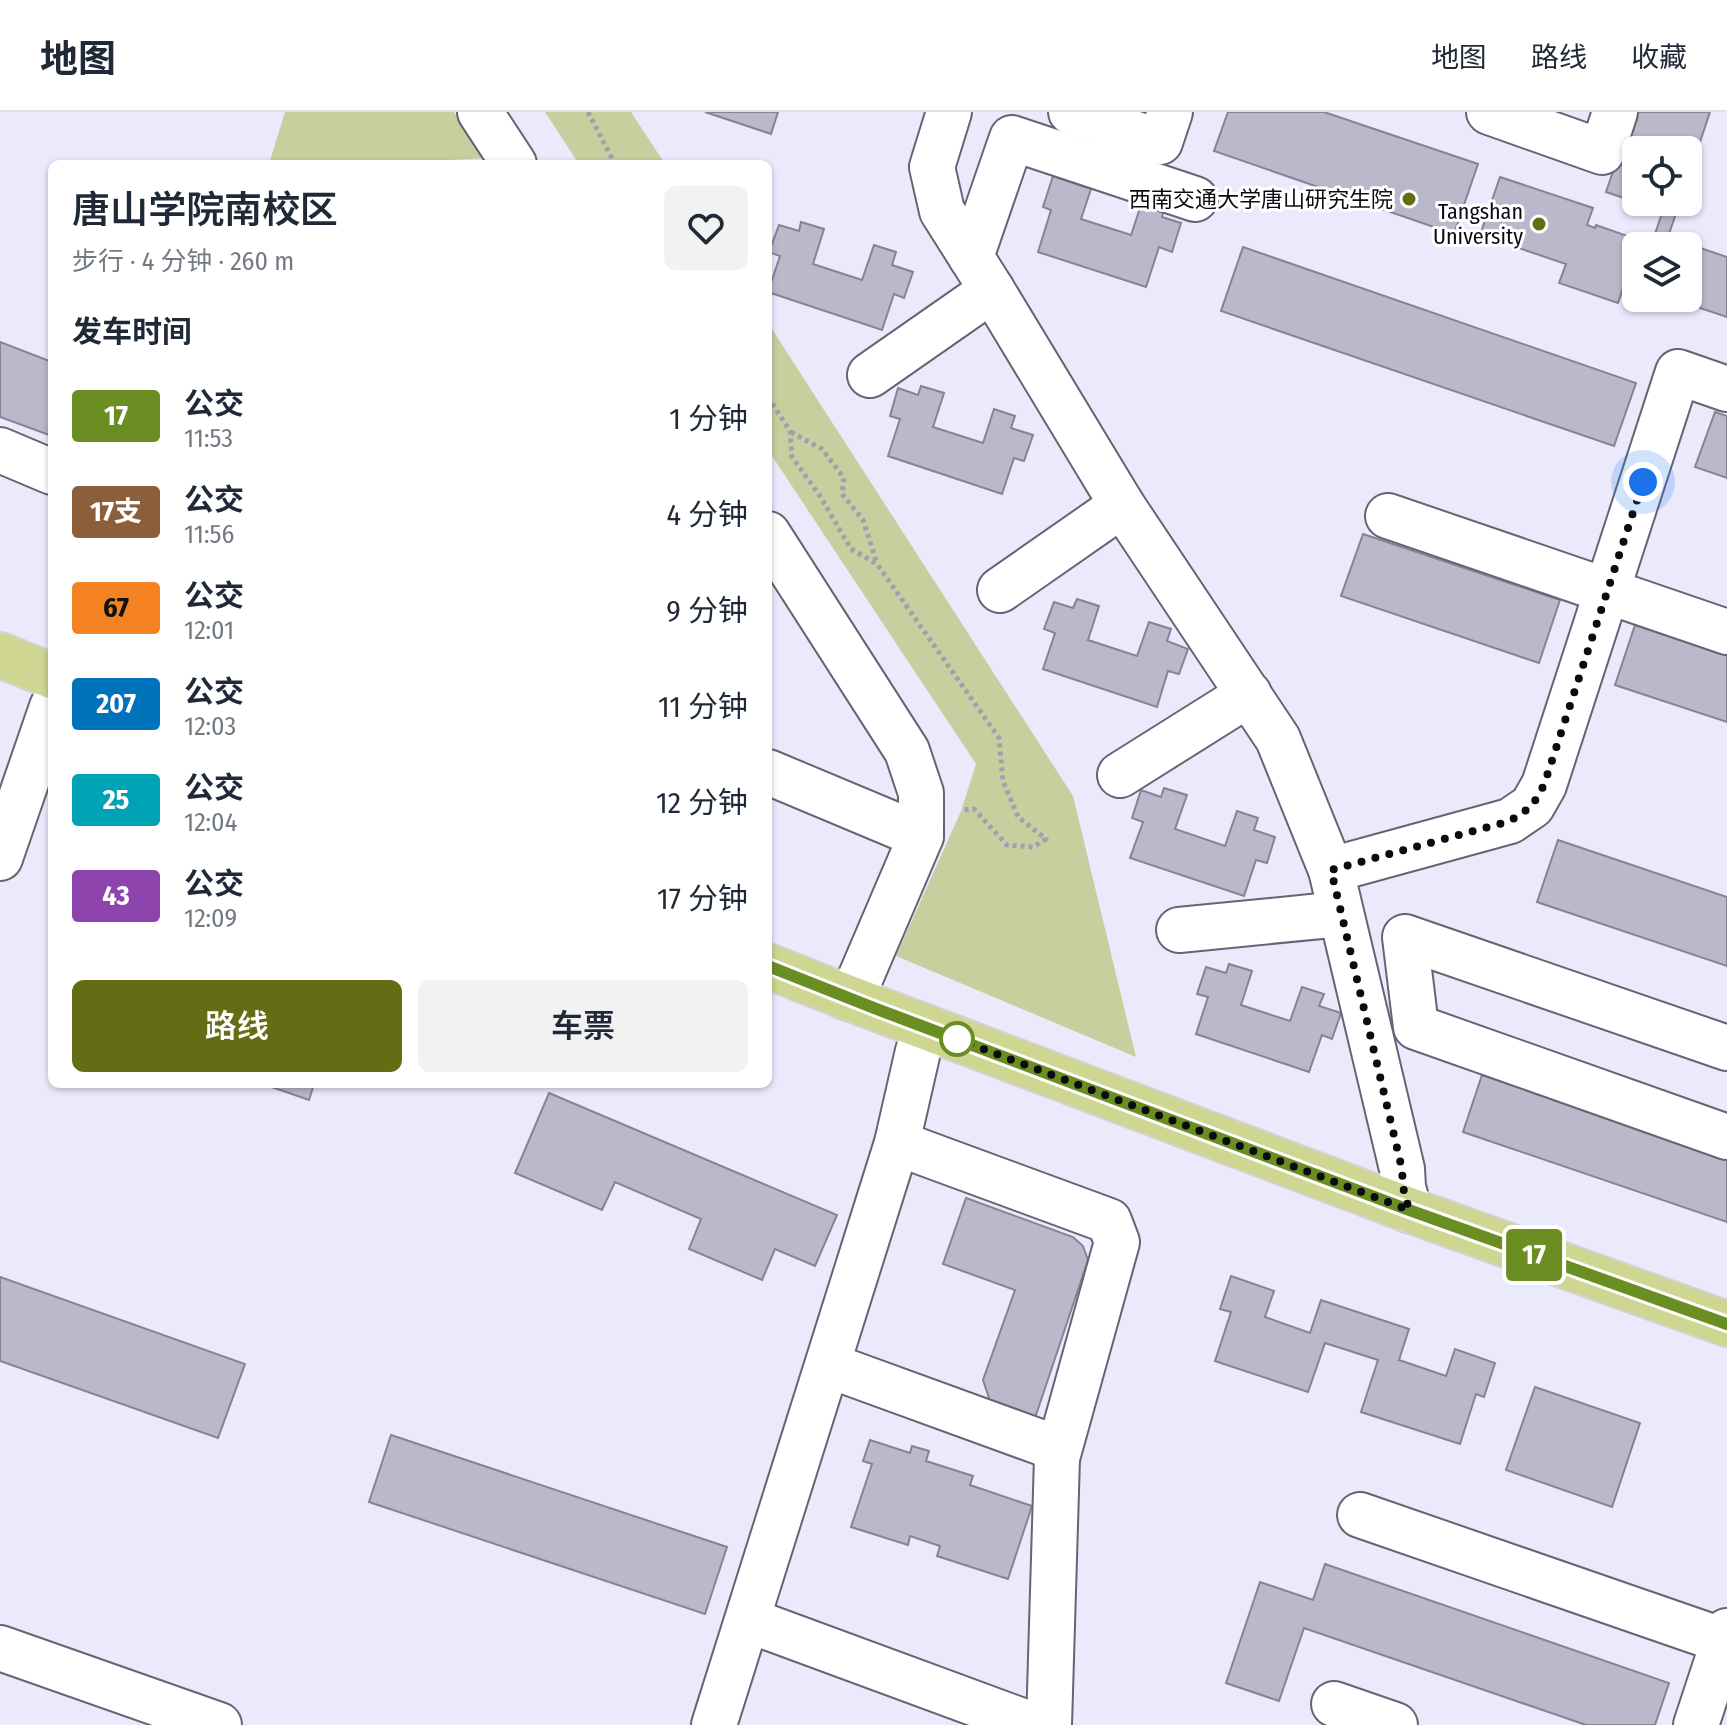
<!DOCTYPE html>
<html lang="zh">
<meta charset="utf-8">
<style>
body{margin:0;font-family:"Fira Sans Condensed","Noto Sans SC",sans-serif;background:#f2f2f3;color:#1f2937;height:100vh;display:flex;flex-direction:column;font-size:30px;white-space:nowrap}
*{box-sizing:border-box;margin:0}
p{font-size:26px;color:#747a83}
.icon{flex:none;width:44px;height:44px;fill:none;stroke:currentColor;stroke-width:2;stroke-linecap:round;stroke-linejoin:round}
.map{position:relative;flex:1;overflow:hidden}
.side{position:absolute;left:48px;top:48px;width:724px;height:928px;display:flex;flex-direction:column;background:#fff;border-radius:12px;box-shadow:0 2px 6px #0004}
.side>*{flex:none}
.badge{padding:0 16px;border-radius:6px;font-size:28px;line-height:52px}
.controls{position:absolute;left:1622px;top:24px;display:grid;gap:16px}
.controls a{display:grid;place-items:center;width:80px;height:80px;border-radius:12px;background:#fff;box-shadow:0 2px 6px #0004;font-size:40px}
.you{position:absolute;width:40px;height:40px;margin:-20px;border:6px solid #fff;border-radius:50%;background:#1a73e8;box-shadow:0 0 0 12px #1a73e833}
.map>.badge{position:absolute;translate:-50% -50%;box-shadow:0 0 0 4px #fff}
h2{padding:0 24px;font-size:30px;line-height:72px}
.round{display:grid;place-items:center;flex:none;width:84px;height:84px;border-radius:12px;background:#f2f2f3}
.head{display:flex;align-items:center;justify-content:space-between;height:136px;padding:0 24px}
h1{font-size:38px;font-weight:600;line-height:60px}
.button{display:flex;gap:16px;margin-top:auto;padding:16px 24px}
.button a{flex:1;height:92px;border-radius:12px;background:#646d14;color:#fff;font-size:32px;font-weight:600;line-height:92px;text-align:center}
.button a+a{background:#f2f2f3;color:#1f2937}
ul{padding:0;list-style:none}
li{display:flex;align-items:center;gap:24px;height:96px;padding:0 24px}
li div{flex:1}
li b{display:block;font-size:30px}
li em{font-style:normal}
li .badge{min-width:88px;font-weight:700;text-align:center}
header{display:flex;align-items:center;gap:48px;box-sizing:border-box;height:112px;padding:0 40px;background:#fff;border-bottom:2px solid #e0e1e3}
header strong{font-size:38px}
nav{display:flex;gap:44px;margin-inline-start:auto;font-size:28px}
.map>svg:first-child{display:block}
.green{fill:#c7cf9e}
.building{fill:#bab8cb;stroke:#858495;stroke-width:2}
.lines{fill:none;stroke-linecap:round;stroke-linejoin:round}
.minor-casing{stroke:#656474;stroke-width:48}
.major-casing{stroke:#d3d3d4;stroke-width:48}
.path{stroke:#a1a0af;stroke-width:5;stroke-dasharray:4 4;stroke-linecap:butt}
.minor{stroke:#fff;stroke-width:44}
.major{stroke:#ced691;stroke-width:44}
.line-casing{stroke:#fff;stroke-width:18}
.line{stroke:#6b8e23;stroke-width:12}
.walk{stroke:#0b0a10;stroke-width:8;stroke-dasharray:0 14.4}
.poi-dot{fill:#646d14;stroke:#fff;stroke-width:3}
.stop-dot{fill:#fff;stroke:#6b8e23;stroke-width:4}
.labels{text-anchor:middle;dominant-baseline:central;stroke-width:6;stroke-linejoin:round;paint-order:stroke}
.poi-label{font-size:22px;fill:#0b0a10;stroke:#fff;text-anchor:end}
</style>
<header>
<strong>地图</strong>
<nav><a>地图</a><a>路线</a><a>收藏</a></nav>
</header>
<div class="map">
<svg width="1727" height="1613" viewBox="0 0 1727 1613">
<rect width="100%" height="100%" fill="#ebeafd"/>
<!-- green -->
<g class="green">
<path d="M285,0H454L484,46L381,52H269Z"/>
<path d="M545,0H631L665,52H579Z"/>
<path d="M768,211L1073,684L1136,945L896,844L961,699L976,652L768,338Z"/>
</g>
<!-- building -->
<g class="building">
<path d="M705,0H778L771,22Z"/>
<path d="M1228,0H1324L1478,52L1454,122L1214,39Z"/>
<path d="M1633,0H1710L1688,66V38H1636V90L1606,80Z"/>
<path d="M1053,64L1091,77L1081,107L1131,123L1142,90L1164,97L1162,105L1181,111L1172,140L1159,135L1146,175L1038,140L1051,98L1043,95Z"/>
<path d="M1500,65L1593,96L1587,113L1595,116L1596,113L1639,128L1618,191L1559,171L1566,152L1480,123Z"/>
<path d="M1637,90H1680L1668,125L1727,145V205L1670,186H1688V134H1651L1663,98Z"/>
<path d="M801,110L824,117L813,152L862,168L874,133L896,140L892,153L913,160L904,186L894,182L882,218L768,180L780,144L769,140L779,113L799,119Z"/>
<path d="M1243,135L1636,271L1614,334L1221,199Z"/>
<path d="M0,230L52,250V324L0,305Z"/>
<path d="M921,274L944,281L933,315L983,331L994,297L1015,304L1011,316L1033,323L1024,349L1014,346L1002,382L888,344L900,307L890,304L898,276L918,283Z"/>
<path d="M1715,300L1727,304V366L1695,355Z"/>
<path d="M1363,422L1560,488L1539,551L1341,484Z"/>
<path d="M1077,487L1099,494L1088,528L1137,544L1149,510L1171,517L1167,529L1188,537L1179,562L1168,559L1157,595L1043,557L1055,521L1044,517L1054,490L1073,496Z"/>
<path d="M1635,513L1727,543V610L1615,573Z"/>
<path d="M1164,676L1187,683L1175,717L1225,734L1237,699L1258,706L1254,718L1275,725L1267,751L1256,748L1244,784L1130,746L1143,710L1132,706L1141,678L1161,685Z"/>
<path d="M1558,728L1727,785V854L1537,790Z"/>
<path d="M1229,852L1252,859L1241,893L1290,909L1302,875L1324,882L1319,894L1341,901L1332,927L1322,923L1309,960L1196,922L1208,885L1197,882L1206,855L1226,861Z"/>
<path d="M1482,963L1727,1047V1110L1463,1020Z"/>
<path d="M263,972H314L309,988Z"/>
<path d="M549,981L837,1103L815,1154L775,1137L762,1168L689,1137L701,1107L615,1070L602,1098L515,1061Z"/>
<path d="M966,1086L1073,1125L1083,1134L1088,1148L1034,1309L992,1295L983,1268L1015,1178L943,1152Z"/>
<path d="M1231,1164L1274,1179L1265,1205L1310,1221L1321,1188L1409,1217L1399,1248L1446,1264L1455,1237L1495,1251L1484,1285L1476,1282L1460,1332L1361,1300L1378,1248L1325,1231L1308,1280L1215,1249L1231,1200L1220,1197Z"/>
<path d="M0,1165L245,1252L218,1326L0,1249Z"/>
<path d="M1535,1275L1640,1311L1612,1395L1506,1358Z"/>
<path d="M391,1323L727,1435L705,1502L369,1390Z"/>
<path d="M870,1328L910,1341L912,1334L929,1339L926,1349L973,1364L970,1373L1032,1394L1008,1467L937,1444L940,1434L910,1424L908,1433L851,1415L872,1352L863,1349Z"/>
<path d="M1325,1452L1669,1571L1655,1613H1586L1304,1516L1279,1589L1226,1571L1260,1470L1313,1488Z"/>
</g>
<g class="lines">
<!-- minor casing -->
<g class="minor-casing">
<g id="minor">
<path d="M480,0L514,52"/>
<path d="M949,0L932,55L942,99L992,178L1122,393L1278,627L1331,758L1402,1057L1403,1075L1409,1098"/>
<path d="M1071,0L1160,30L1170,0"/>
<path d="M1489,0L1602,40L1615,0"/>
<path d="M971,145L1012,26L1195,87"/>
<path d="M870,263L992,178"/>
<path d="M0,338L52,360"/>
<path d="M1388,404L1727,520"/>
<path d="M768,422L907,639L921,681V724L859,869L846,885"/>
<path d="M1000,478L1122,393"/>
<path d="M768,660L921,724"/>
<path d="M1120,663L1249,582"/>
<path d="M0,746L52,595"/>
<path d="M1331,758L1510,709L1532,694L1544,673L1678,260L1727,277"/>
<path d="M1179,818L1341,802"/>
<path d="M1727,936L1405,825L1416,915L1727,1025"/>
<path d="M897,1031L1109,1109L1117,1130L1057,1346"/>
<path d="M828,1253L1048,1333L1057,1346L1049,1613"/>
<path d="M1360,1403L1727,1530"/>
<path d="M748,1508L1033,1613"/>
<path d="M0,1536L219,1613"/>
<path d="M1334,1592L1395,1613"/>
<path d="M714,1613L897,1031L918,939"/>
<path d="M1696,1613L1727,1519"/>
</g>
</g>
<!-- major casing -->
<g class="major-casing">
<g id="major">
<path d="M0,543L52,564"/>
<path d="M768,854L846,885L1409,1098L1727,1212"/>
</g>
</g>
<!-- path -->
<g class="path">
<path d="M588,0L615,52"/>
<path d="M768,285L790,319L792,345L820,384L851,437L877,452L999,626L1003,669L1018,705L1046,727L1033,735L1007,733L974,697L961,698"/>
<path d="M791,320L822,337L844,366L842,382L863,408L877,451"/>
</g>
<!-- minor -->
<use href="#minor" class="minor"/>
<!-- major -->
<use href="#major" class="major"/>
</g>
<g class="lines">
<!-- line casing -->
<g class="line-casing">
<path id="line" d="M768,854L874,896L1409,1098L1727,1212"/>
</g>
<!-- line -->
<use href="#line" class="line"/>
<!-- walk -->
<path class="walk" d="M957,927L1409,1098L1403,1075L1402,1057L1331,758L1510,709L1532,694L1544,673L1643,370"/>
</g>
<!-- markers -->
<g class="poi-dot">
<circle cx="1409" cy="87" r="8"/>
<circle cx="1539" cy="112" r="8"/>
</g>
<circle class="stop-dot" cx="957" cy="927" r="16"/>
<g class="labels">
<!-- poi labels -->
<g class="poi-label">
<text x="1393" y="87">西南交通大学唐山研究生院</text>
<text x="1523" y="99">Tangshan<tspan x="1523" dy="25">University</tspan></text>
</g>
</g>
</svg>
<div class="controls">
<a><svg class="icon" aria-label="locate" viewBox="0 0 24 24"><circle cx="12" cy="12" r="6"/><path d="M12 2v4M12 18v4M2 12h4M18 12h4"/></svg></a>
<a><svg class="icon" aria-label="layers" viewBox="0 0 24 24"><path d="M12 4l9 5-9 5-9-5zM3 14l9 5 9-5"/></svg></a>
</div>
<div class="you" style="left:1643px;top:370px"></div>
<b class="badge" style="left:1534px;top:1143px;background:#6b8e23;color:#fff">17</b>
<section class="side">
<div class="head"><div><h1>唐山学院南校区</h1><p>步行 · 4 分钟 · 260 m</p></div><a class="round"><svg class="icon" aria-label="heart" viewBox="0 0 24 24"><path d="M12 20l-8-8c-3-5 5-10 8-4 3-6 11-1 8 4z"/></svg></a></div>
<h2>发车时间</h2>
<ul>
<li><span class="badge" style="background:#6b8e23;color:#fff">17</span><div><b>公交</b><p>11:53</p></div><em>1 分钟</em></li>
<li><span class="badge" style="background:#8b5e3c;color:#fff">17支</span><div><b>公交</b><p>11:56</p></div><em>4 分钟</em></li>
<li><span class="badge" style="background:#f58220;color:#111">67</span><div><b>公交</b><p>12:01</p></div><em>9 分钟</em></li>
<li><span class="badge" style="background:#0072bc;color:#fff">207</span><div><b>公交</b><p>12:03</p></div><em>11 分钟</em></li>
<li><span class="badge" style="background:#00a3b4;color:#fff">25</span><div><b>公交</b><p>12:04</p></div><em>12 分钟</em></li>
<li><span class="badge" style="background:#8e44ad;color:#fff">43</span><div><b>公交</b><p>12:09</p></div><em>17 分钟</em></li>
</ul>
<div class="button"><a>路线</a><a>车票</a></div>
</section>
</div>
